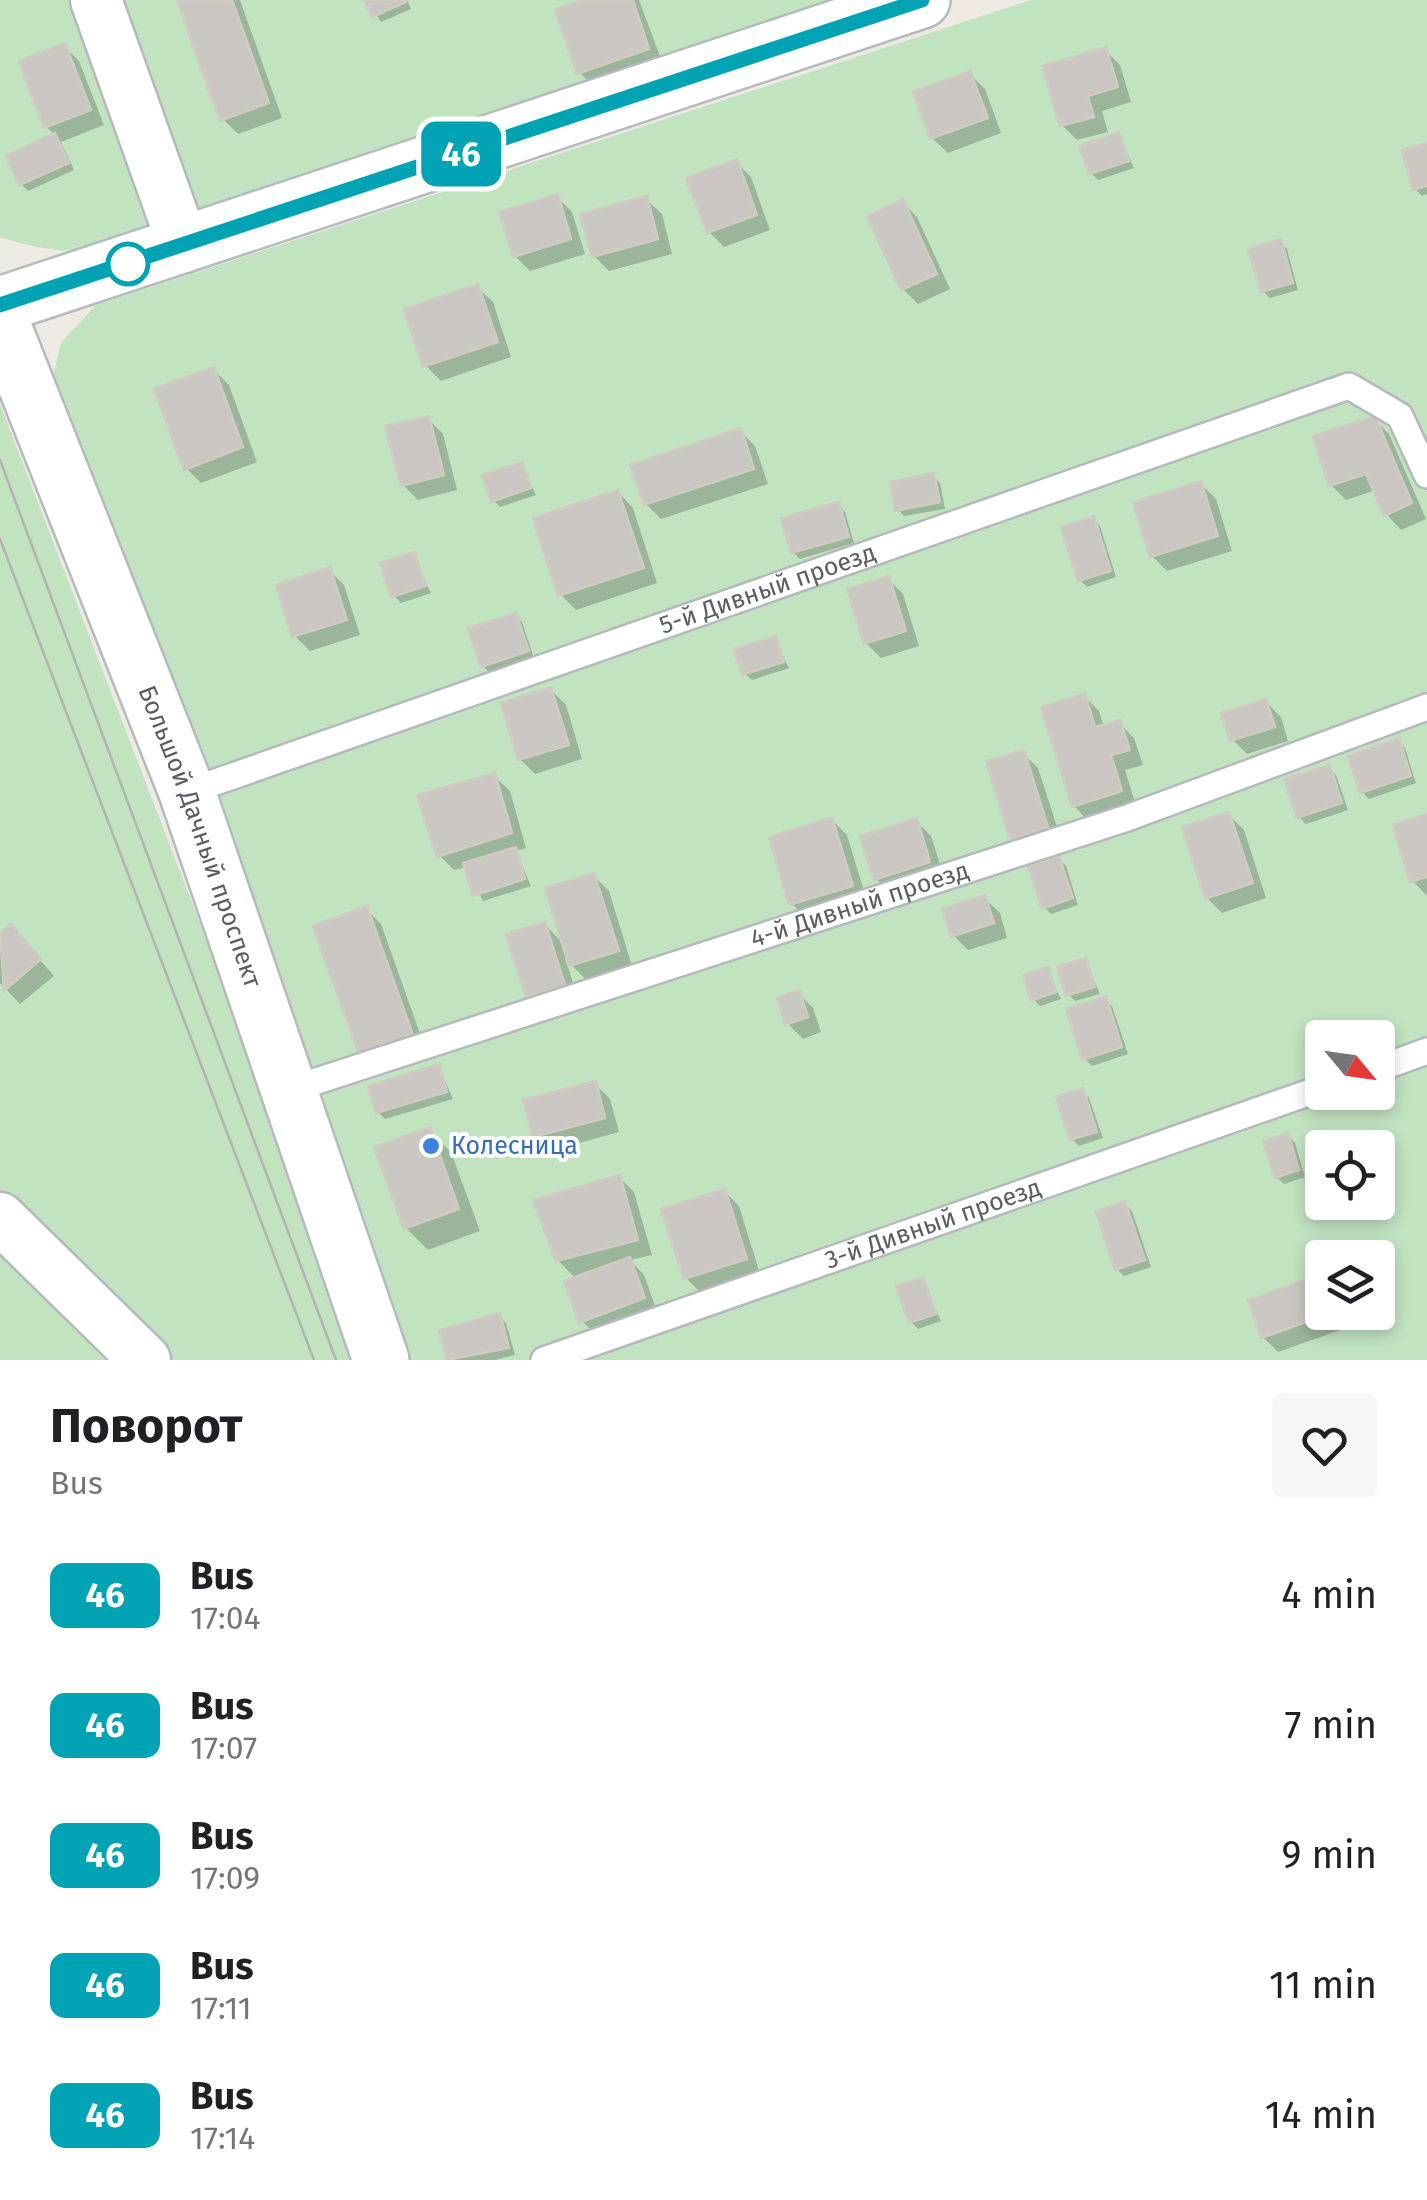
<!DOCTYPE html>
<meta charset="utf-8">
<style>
body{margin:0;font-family:"Fira Sans",sans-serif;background:#f6f6f6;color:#202124;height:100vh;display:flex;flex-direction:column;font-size:38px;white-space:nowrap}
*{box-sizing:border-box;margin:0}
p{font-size:32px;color:#757577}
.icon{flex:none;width:55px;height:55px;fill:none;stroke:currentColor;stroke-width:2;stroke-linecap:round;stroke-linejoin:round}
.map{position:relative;height:1360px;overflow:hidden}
.details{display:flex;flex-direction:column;background:#fff;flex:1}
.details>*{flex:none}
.badge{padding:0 20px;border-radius:15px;font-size:35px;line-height:65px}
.needle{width:65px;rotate:119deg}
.tools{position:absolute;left:1305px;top:1020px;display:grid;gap:20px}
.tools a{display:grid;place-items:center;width:90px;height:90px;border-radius:10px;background:#fff;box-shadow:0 5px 15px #0003;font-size:50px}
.map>.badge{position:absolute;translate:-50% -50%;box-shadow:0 0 0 5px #fff}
.round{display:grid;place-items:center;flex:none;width:105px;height:105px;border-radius:10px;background:#f6f6f6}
.head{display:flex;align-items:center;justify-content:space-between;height:170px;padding:0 50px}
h1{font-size:48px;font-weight:700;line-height:75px}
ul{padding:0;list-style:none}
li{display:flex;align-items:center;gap:30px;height:130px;padding:0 50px}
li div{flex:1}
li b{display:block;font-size:38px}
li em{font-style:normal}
li .badge{min-width:110px;font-weight:700;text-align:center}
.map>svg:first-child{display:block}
.green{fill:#c1e3c0;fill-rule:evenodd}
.shadow{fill:#0003}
.building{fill:#cac6c2;stroke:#d0cbc1;stroke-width:2.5}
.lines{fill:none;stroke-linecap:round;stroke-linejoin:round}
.lane-casing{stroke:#b5b8bc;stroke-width:30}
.street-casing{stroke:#b5b8bc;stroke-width:55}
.secondary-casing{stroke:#b6b9be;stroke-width:60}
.lane{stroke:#fff;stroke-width:25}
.street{stroke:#fff;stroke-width:50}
.secondary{stroke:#fff;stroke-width:55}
.tram{stroke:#b1b2b2;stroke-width:2.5}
.line-casing{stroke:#fff;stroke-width:22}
.line{stroke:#00a3b4;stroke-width:15}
.stop-dot{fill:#fff;stroke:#00a3b4;stroke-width:5}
.shop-dot{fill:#3f7fe0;stroke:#fff;stroke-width:4}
.labels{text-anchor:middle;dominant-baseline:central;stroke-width:8;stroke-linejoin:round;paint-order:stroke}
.street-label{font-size:25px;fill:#5a5e62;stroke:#fff}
.shop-label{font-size:25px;fill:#366cbe;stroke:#fff;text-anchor:start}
</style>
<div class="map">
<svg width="1427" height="1360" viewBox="0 0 1427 1360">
<rect width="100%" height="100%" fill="#eceae2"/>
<!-- green -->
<g class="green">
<path d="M0,0H83L167,227C98,251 71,260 0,237Z"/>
<path d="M106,0H857L193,223Z"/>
<path d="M1031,0H1427V1360H408L326,1123L51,386L61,343L96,305ZM1322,1038H1378V1092H1322ZM1322,1148H1378V1202H1322ZM1322,1258H1378V1312H1322Z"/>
<path d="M0,404L266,1095L356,1360H0Z"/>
</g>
<!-- shadow -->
<g class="shadow">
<path d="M180,0H240L282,118L238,134L223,119Z"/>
<path d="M367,0H407L411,9L381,22Z"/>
<path d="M589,0H639L663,64L595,88L580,73Z"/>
<path d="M64,46L79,61L104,125L61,142L74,170L28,191L21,184L56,136L46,126Z"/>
<path d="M1105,50L1120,65L1131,102L1102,111L1108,132L1077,140L1062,125Z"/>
<path d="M970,74L985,89L1001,133L948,153L932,138Z"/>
<path d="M1119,135L1134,168L1098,180L1091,173Z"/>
<path d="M1427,146V194L1422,196L1415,189Z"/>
<path d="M736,162L751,177L770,230L724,247L709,232Z"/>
<path d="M557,197L572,212L585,254L530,271L515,256Z"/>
<path d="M646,199L662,214L672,254L609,271L594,256Z"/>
<path d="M902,202L917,217L950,289L918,304L903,289Z"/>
<path d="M1280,242L1287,249L1298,290L1270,298L1263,291Z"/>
<path d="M477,287L493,302L511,357L441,381L426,366Z"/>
<path d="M214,370L229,385L257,462L201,483L186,468Z"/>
<path d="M428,419L443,434L457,490L418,500L403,485Z"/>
<path d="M1374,419L1389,434L1426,519L1401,530L1386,514L1376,490L1346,500L1331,485Z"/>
<path d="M740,431L755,446L768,484L661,519L646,504Z"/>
<path d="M521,465L536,495L500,507L493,500Z"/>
<path d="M933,476L940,483L945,509L904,516L897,509Z"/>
<path d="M1201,484L1216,499L1232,551L1167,571L1152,556Z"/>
<path d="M618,492L633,508L657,583L576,610L561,595Z"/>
<path d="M838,505L845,512L854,543L800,559L793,552Z"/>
<path d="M1093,519L1100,526L1116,577L1087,587L1080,580Z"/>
<path d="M413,555L431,593L401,603L394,596Z"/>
<path d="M329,570L344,585L360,635L310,651L295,636Z"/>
<path d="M888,579L903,594L919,646L881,658L866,643Z"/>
<path d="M515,615L522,622L534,658L490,673L483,666Z"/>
<path d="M775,639L789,668L752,680L745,674Z"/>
<path d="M551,690L566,705L582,759L535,774L520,759Z"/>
<path d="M1084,696L1099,711L1104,727L1119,723L1134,738L1143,765L1125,770L1136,806L1089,821L1074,806Z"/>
<path d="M1266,702L1281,717L1288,741L1247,754L1232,739Z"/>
<path d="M1398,741L1405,748L1416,783L1369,799L1362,792Z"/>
<path d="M1023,753L1038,768L1062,842L1028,853L1013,838Z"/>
<path d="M1329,768L1336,775L1348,810L1306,824L1299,817Z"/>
<path d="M494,776L510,791L526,848L516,851L531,886L483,901L467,867L454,870L439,855Z"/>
<path d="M1229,815L1244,830L1266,898L1222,913L1207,898Z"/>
<path d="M1427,817V896L1413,881Z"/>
<path d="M832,820L847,835L867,901L807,919L792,904Z"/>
<path d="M916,821L931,836L944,877L892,894L876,879Z"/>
<path d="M1059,859L1066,866L1078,905L1051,914L1044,907Z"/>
<path d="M594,876L609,891L632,966L586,980L565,958L578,999L543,1011L528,996L544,924L566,946Z"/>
<path d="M984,898L1000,913L1007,938L968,950L953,935Z"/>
<path d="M366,909L381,924L427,1053L316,927Z"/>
<path d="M11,927L54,976L20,1004L0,983V936Z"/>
<path d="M1086,961L1100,994L1075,1001L1068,994Z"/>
<path d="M1047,970L1061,999L1040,1006L1033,999Z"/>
<path d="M798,993L813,1008L821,1032L803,1039L788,1024Z"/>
<path d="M1105,999L1112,1006L1128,1054L1092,1066L1085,1059Z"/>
<path d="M439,1067L453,1099L385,1119L378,1112Z"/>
<path d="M595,1084L610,1099L619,1132L550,1151L535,1136Z"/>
<path d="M1082,1091L1089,1098L1103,1138L1079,1146L1072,1139Z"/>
<path d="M429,1130L451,1152L480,1231L428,1250L406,1228Z"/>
<path d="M1288,1136L1295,1143L1305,1177L1284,1184L1277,1177Z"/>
<path d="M619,1177L634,1192L652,1255L630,1260L644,1275L658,1314L597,1336L582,1321L576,1279L558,1260Z"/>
<path d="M724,1191L739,1206L760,1274L701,1293L686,1278Z"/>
<path d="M1125,1204L1132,1211L1151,1267L1124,1276L1117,1269Z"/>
<path d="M1322,1277V1312H1344L1349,1327L1278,1352L1263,1337L1251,1302Z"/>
<path d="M922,1280L941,1321L918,1329L911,1322Z"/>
<path d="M499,1316L506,1323L515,1355L494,1360H449L442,1331Z"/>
</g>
<!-- building -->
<g class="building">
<path d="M177,0H232L269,103L220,121Z"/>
<path d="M365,0H405L406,2L372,17Z"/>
<path d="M582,0H633L649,49L577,74L555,9Z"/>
<path d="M65,43L91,110L44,128L19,61Z"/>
<path d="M1106,47L1118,87L1088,96L1094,117L1060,126L1042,66Z"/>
<path d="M970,71L988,118L930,139L913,92Z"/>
<path d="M1119,132L1129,161L1089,174L1079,146Z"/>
<path d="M55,133L69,163L19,185L6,156Z"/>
<path d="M1427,143V186L1413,190L1402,150Z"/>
<path d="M737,159L757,215L707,233L686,178Z"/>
<path d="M558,194L571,239L513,257L499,212Z"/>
<path d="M647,196L658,239L592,257L580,214Z"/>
<path d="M903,199L937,274L901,290L867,216Z"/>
<path d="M1281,239L1293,283L1261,292L1248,249Z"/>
<path d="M478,284L498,342L423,367L404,309Z"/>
<path d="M214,367L243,447L184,470L154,389Z"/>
<path d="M429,416L444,475L401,486L385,426Z"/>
<path d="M1375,416L1412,503L1384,516L1366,474L1329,486L1313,436Z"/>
<path d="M741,428L754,469L644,505L630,465Z"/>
<path d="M522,462L531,488L491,502L482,475Z"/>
<path d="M934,473L940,502L895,511L890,482Z"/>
<path d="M1201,481L1218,536L1150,557L1133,502Z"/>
<path d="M618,490L644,568L558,596L533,518Z"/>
<path d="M839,502L849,537L791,553L781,518Z"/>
<path d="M1094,516L1111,571L1078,581L1061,527Z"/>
<path d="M414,552L426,586L391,597L380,563Z"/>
<path d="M330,567L347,620L292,637L276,585Z"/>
<path d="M889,576L906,631L864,644L847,589Z"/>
<path d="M516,613L529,651L481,667L468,628Z"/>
<path d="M776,636L784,662L742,675L734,649Z"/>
<path d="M551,687L569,745L518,760L501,703Z"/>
<path d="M1085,693L1095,727L1120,720L1130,750L1111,755L1122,791L1072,807L1041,707Z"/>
<path d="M1266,699L1275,727L1230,741L1221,713Z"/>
<path d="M1399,738L1411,776L1360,793L1348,756Z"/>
<path d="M1024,750L1048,827L1010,839L986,761Z"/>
<path d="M1330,765L1342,803L1297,818L1284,779Z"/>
<path d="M495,773L512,833L437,857L417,795Z"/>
<path d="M1229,812L1253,883L1205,899L1182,827Z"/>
<path d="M1427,814V877L1410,882L1393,825Z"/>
<path d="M832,817L853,886L789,905L769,837Z"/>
<path d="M917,818L930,862L874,880L860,836Z"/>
<path d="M516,847L525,879L473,896L463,863Z"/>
<path d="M1059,856L1073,898L1042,909L1028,866Z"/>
<path d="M594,873L619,951L569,966L545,888Z"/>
<path d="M985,895L994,923L951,937L942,909Z"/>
<path d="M367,906L414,1038L360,1057L313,926Z"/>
<path d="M545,922L565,985L526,997L506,934Z"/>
<path d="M11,924L41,959L4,991L0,933Z"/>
<path d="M1086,958L1095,987L1066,996L1057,967Z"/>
<path d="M1048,967L1056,992L1031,1001L1023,975Z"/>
<path d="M799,990L808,1017L785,1025L777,998Z"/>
<path d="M1106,996L1122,1047L1082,1060L1066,1009Z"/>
<path d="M439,1064L447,1092L376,1113L368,1086Z"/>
<path d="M596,1081L605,1118L533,1137L523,1100Z"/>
<path d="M1083,1088L1097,1132L1070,1140L1056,1097Z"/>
<path d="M430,1127L459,1209L404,1229L374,1147Z"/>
<path d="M1288,1133L1299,1170L1275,1178L1263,1141Z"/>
<path d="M620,1175L638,1240L556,1261L533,1200Z"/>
<path d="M725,1189L747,1259L684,1279L661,1209Z"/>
<path d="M1125,1201L1145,1260L1115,1270L1096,1212Z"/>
<path d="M630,1257L645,1298L579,1323L564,1281Z"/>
<path d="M1322,1274V1312H1335L1261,1338L1248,1300Z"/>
<path d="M923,1277L936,1314L909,1323L896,1286Z"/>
<path d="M500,1313L509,1348L447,1360L439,1330Z"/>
</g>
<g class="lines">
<!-- lane casing -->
<g class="lane-casing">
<g id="lane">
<path id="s1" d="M187,792L1349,386L1400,416L1427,475"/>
<path d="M1378,1069L1427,1051"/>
<path id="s2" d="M289,1090L1127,818L1427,707"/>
<path id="s3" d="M544,1360L1322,1088"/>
</g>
</g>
<!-- street casing -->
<g class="street-casing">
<g id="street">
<path d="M96,0L184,247"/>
<path d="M0,1218L145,1360"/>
</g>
</g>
<!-- secondary casing -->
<g class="secondary-casing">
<g id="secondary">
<path d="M0,305L922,0"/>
<path id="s4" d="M0,319L187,792L381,1360"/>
</g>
</g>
<!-- lane -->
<use href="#lane" class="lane"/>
<!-- street -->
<use href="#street" class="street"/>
<!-- secondary -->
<use href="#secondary" class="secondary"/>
<!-- tram -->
<g class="tram">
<path d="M0,460L336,1360"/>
<path d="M0,539L314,1360"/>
</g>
</g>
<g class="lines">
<!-- line casing -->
<g class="line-casing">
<path id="line" d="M0,305L922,0"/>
</g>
<!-- line -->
<use href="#line" class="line"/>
</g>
<!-- markers -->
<circle class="stop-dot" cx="128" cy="264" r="20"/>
<circle class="shop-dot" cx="431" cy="1146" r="10"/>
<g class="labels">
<!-- street labels -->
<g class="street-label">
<text stroke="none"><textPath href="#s1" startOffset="615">5-й Дивный проезд</textPath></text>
<text stroke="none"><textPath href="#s4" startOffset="555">Большой Дачный проспект</textPath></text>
<text stroke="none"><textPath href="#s2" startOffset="600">4-й Дивный проезд</textPath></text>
<text stroke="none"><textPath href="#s3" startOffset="412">3-й Дивный проезд</textPath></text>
</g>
<!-- shop labels -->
<g class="shop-label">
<text x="451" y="1146">Колесница</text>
</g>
</g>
</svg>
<div class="tools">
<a><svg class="needle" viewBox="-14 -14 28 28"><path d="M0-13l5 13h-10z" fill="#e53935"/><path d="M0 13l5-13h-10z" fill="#757577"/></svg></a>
<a><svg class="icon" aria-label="locate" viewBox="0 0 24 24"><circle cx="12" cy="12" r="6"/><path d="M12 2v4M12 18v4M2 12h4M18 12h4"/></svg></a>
<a><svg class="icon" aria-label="layers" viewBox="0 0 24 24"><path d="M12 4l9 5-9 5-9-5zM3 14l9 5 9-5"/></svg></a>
</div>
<b class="badge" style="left:461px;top:154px;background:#00a3b4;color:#fff">46</b>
</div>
<section class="details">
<div class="head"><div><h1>Поворот</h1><p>Bus</p></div><a class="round"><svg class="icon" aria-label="heart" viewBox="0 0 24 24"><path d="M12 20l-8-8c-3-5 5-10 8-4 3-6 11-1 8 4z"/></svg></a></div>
<ul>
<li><span class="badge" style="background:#00a3b4;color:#fff">46</span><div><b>Bus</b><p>17:04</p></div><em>4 min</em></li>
<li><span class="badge" style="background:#00a3b4;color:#fff">46</span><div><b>Bus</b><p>17:07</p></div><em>7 min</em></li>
<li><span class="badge" style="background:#00a3b4;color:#fff">46</span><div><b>Bus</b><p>17:09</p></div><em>9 min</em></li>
<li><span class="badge" style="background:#00a3b4;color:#fff">46</span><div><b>Bus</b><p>17:11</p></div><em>11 min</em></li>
<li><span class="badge" style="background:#00a3b4;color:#fff">46</span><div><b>Bus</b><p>17:14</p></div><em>14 min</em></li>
</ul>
</section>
